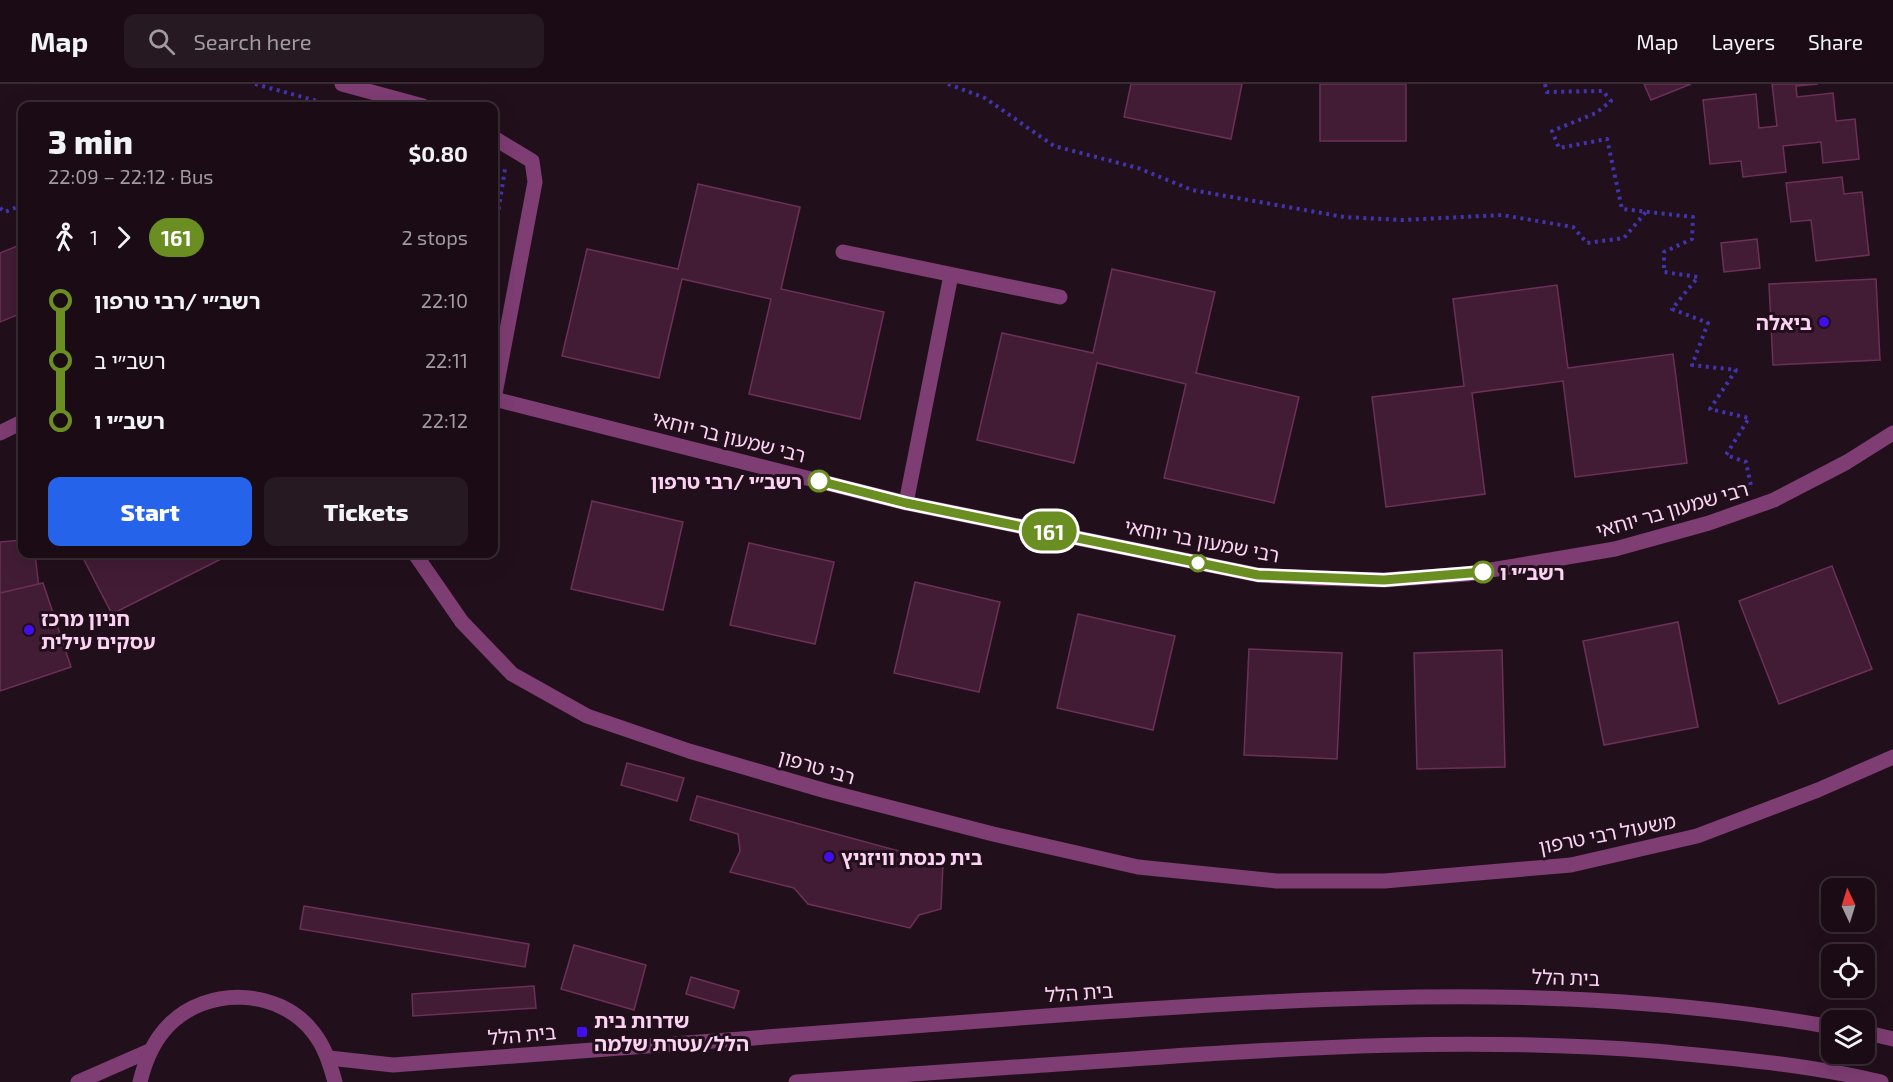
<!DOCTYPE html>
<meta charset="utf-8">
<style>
body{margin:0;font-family:"Exo 2","Noto Sans Hebrew",sans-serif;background:#271922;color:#f1f3f6;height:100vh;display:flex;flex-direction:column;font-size:22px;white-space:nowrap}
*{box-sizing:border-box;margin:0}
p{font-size:20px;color:#9f9ba0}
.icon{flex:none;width:33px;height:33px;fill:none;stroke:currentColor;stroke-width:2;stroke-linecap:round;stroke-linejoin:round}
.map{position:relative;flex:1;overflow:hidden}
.details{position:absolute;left:18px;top:18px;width:480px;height:456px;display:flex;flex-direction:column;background:#1a0b15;border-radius:12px;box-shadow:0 6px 24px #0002,0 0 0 2px #382b34}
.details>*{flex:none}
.badge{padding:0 12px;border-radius:20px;font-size:21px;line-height:39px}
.needle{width:39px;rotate:356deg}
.tools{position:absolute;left:1821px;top:794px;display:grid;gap:12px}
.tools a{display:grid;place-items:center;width:54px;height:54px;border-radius:12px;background:#1a0b15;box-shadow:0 6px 24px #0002,0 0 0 2px #382b34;font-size:30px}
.map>.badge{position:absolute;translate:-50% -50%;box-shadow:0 0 0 3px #fff}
.legs{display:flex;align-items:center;gap:9px;height:66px;padding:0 30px;font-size:20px}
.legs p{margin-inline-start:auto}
.overview{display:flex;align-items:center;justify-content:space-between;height:102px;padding:0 30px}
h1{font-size:33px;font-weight:800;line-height:45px}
.action{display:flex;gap:12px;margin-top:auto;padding:12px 30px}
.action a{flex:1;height:69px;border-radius:12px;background:#2563eb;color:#fff;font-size:24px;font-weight:800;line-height:69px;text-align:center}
.action a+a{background:#271922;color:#f1f3f6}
ul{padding:0 30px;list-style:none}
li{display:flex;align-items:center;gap:21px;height:60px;font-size:22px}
li i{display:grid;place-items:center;width:9px;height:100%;margin:0 8px;background:currentColor}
li i::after{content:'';width:15px;height:15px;margin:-8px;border:4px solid;border-radius:50%;background:#1a0b15}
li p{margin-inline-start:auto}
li:first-child i{background:linear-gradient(#0000 50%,currentColor 0)}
li:last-child i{background:linear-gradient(currentColor 50%,#0000 0)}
header{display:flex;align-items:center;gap:36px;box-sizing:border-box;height:84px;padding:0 30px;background:#1a0b15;border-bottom:2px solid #382b34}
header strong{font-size:28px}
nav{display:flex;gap:33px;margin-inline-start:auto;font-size:21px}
.search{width:420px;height:54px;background:#271922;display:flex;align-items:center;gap:15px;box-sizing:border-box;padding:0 21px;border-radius:12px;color:#9f9ba0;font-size:22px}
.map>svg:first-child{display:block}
.building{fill:#421c35;stroke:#6c3058;stroke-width:1.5}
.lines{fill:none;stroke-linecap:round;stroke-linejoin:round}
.path{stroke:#3f36ad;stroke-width:4;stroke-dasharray:3 4.5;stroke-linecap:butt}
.minor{stroke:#7e3d73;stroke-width:15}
.line-1-casing{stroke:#fff;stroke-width:14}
.line-1{stroke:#6b8e23;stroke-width:9}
.poi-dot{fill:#430eed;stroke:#220f1c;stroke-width:2}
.stop-1-dot{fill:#fff;stroke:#6b8e23;stroke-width:3}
.labels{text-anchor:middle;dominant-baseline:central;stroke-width:6;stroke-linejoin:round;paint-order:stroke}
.poi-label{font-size:20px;font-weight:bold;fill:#fcd3f2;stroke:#220f1c;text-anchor:start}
.street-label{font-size:20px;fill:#fcd3f2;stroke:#220f1c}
.stop-label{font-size:20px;font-weight:bold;fill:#fcd3f2;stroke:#220f1c;text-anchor:end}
</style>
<header>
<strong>Map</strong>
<div class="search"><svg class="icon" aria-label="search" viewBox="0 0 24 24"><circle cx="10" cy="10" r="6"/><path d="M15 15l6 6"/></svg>Search here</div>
<nav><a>Map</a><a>Layers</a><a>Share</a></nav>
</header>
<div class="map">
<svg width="1893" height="998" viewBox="0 0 1893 998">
<rect width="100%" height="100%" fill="#220f1c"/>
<!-- building -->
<g class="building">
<path d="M1131,0H1242L1231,55L1124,33Z"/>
<rect x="1320" y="0" width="86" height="57"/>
<path d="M1644,0H1691L1651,16Z"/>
<path d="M1772,0H1818L1796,2L1797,13L1833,9L1836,37L1855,35L1859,75L1823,79L1821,58L1783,62L1786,88L1743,93L1741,77L1710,80L1703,16L1756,10L1759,44L1777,42Z"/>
<path d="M1842,93L1844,110L1862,108L1869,171L1816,177L1811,136L1791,138L1786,99Z"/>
<path d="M698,100L800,123L781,205L884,228L860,335L749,310L771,215L682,195L659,294L562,272L587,165L678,185Z"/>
<path d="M1757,155L1760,184L1724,188L1721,159Z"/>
<path d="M22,160V229L0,238V169Z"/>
<path d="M1112,185L1215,208L1196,289L1299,313L1274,419L1164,394L1186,300L1097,279L1074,379L977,356L1002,249L1093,269Z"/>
<path d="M1876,195L1880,276L1773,281L1769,200Z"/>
<path d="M1557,201L1568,284L1673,270L1687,379L1575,393L1563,297L1472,309L1485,410L1386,423L1372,313L1464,302L1453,215Z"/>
<path d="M592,417L683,438L663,526L571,505Z"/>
<path d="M22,456V470H35L44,547L0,551V458Z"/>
<path d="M749,459L834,478L815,560L730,541Z"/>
<path d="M81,470H231L112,530Z"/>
<path d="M1832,482L1872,585L1779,620L1739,517Z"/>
<path d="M915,498L1000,518L979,608L894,589Z"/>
<path d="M43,499L71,583L0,607V509Z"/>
<path d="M1078,530L1175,552L1153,646L1057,624Z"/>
<path d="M1678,538L1698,643L1604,661L1583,557Z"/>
<path d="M1249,565L1342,569L1337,675L1244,671Z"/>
<path d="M1502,566L1505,683L1417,685L1414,569Z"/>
<path d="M627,679L684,694L677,717L621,701Z"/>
<path d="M697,712L943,779L941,825L919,831L910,844L808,820L794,804L730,788L740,767L738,750L690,736Z"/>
<path d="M304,822L529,860L525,883L300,845Z"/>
<path d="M574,861L646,881L634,926L561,905Z"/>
<path d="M691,893L739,907L734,924L686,910Z"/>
<path d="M534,902L536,924L413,932L412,910Z"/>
</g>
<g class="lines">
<!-- path -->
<g class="path">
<path d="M255,0L332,21"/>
<path d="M948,0L985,14L1054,62L1138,84L1192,106L1344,133L1402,136L1502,131L1573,143L1587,159L1624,154L1646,128"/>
<path d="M1545,0L1547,8L1603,7L1611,17L1596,29L1552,47L1559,64L1607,55L1622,125L1693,133L1692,155L1664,168V188L1698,193L1672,225L1708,239L1692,281L1736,286L1710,325L1749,334L1726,371L1746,378L1751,402"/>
<path d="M0,124L5,128L22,121"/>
<path d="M494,155L505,85"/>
</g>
<!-- minor -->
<g class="minor">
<path d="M342,0L423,22"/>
<path d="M494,54L532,77L535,98L494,315L906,419L1258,491L1314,494L1384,496L1467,490L1615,465L1709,439L1774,416L1847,378L1893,349"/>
<path d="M843,168L1060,213"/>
<path d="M0,349L22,338"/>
<path d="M906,419L951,191"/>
<path d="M415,470L462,538L512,590L587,632L689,667L826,707L993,750L1138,783L1277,797H1384L1571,781L1697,752L1818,706L1893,673"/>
<path d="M1864,948L1893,955"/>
<path d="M329,974L393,981C624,965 855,945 1087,929C1340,912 1579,898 1832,943"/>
<path d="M78,998L149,967"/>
<path d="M140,998C145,977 153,957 169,941C207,902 279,904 313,948C325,963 330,980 335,998"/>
<path d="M796,998C904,990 1011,983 1118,976C1297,963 1475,953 1654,967C1729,974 1807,980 1881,998"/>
</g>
</g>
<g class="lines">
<!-- line-1 casing -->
<g class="line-1-casing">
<path id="line-1" d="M819,397L906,419L1258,491L1384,496L1483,488"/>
</g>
<!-- line-1 -->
<use href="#line-1" class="line-1"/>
</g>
<!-- markers -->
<g class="poi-dot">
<circle cx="1824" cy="238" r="6"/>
<circle cx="29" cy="546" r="6"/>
<circle cx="829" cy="773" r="6"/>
<rect x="576" y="942" width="12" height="12" rx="3"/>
</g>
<g class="stop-1-dot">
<circle cx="819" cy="397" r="10"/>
<circle cx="1198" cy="479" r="8"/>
<circle cx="1483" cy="488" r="10"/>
</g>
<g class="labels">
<!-- poi labels -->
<g class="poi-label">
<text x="1812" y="238" text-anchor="end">ביאלה</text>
<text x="41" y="534">חניון מרכז<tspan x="41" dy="23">עסקים עילית</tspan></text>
<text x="841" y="773">בית כנסת וויזניץ</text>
<text x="594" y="936">שדרות בית<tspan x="594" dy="23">הלל/עטרת שלמה</tspan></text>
</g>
<!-- street labels -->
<g class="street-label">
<text transform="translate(729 352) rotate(14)">רבי שמעון בר יוחאי</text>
<text transform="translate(1672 425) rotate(-16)">רבי שמעון בר יוחאי</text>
<text transform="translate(1202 456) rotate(11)">רבי שמעון בר יוחאי</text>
<text transform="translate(817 682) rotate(16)">רבי טרפון</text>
<text transform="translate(1607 749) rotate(-11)">משעול רבי טרפון</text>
<text transform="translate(1566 893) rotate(2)">בית הלל</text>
<text transform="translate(1079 908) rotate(-4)">בית הלל</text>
<text transform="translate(522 950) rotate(-5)">בית הלל</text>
</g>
<!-- stop labels -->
<g class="stop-label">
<text x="802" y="397">רשב״י /רבי טרפון</text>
<text x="1500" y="488" text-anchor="start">רשב״י ו</text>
</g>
</g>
</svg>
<div class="tools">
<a><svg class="needle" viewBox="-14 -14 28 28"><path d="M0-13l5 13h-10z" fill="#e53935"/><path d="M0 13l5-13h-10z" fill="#9f9ba0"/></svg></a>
<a><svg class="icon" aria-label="locate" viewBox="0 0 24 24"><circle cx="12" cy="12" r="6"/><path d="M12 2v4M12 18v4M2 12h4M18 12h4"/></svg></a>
<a><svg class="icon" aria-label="layers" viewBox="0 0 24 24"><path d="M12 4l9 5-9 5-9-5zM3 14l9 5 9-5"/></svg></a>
</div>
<b class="badge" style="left:1049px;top:447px;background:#6b8e23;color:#fff">161</b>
<section class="details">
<div class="overview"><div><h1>3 min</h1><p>22:09 – 22:12 · Bus</p></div><b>$0.80</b></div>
<div class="legs"><svg class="icon" aria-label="walk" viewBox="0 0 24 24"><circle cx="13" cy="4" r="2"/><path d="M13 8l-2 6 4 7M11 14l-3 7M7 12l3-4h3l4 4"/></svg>1<svg class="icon" aria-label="forward" viewBox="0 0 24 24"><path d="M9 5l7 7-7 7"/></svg><b class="badge" style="background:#6b8e23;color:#fff">161</b><p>2 stops</p></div>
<ul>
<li><i style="color:#6b8e23"></i><b>רשב״י /רבי טרפון</b><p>22:10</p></li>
<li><i style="color:#6b8e23"></i><span>רשב״י ב</span><p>22:11</p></li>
<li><i style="color:#6b8e23"></i><b>רשב״י ו</b><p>22:12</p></li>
</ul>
<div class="action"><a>Start</a><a>Tickets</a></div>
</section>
</div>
